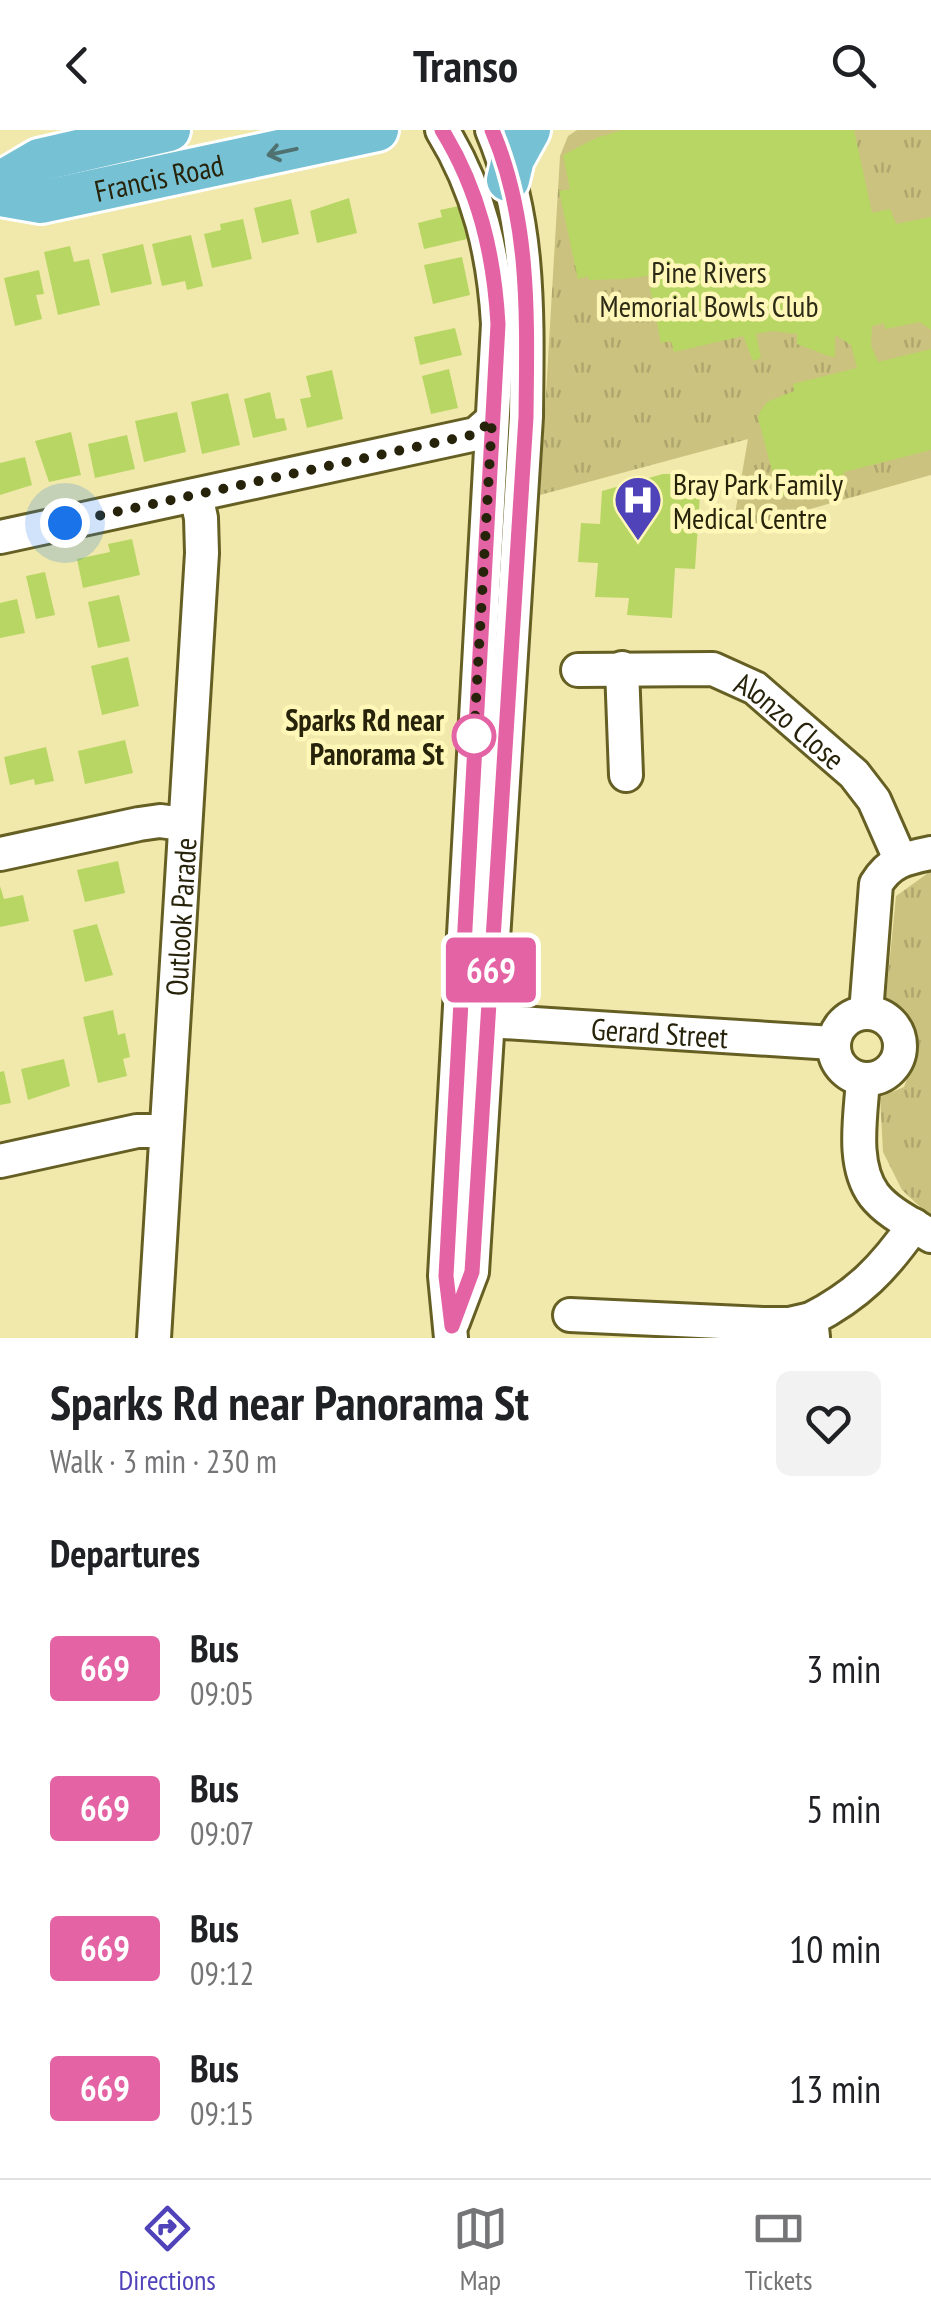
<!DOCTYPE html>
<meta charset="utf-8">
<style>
body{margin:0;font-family:"PT Sans Narrow",sans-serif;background:#f2f2f2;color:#202124;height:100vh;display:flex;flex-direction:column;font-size:38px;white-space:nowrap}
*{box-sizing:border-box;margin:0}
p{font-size:32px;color:#757577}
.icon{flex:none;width:55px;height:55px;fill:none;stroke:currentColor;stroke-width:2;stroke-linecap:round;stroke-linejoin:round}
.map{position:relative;height:1208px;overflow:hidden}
.drawer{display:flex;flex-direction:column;background:#fff;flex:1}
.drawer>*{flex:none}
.badge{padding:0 20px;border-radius:8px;font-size:35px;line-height:65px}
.you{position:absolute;width:50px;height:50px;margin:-25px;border:8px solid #fff;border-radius:50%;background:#1a73e8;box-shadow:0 0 0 15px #1a73e833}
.map>.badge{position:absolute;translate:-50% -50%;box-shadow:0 0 0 5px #fff}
h2{padding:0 50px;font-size:38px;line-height:90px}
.round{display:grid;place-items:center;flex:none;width:105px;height:105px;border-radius:15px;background:#f2f2f2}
.summary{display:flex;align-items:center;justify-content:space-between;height:170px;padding:0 50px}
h1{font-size:48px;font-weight:600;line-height:75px}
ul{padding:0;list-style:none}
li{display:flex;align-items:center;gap:30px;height:140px;padding:0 50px}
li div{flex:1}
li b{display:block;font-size:38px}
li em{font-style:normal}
li .badge{min-width:110px;font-weight:700;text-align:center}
header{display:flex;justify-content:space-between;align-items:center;height:130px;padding:0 50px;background:#fff;font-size:45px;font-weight:600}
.tabs{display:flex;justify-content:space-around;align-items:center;height:140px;border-top:2px solid #e0e0e0;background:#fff;font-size:28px;color:#757577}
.tabs a{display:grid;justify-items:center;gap:5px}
.tabs .active{color:#5043ba}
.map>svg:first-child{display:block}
.park{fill:url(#park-tufts)}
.building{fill:#b8d664}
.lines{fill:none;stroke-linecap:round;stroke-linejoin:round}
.minor-casing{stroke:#665f23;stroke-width:38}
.major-casing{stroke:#fff;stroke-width:48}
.minor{stroke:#fff;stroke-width:32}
.major{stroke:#77c1d5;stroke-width:42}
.oneway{stroke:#4f7270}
.line-casing{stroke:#fff;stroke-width:22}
.line{stroke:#e463a4;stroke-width:15}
.walk{stroke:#27230b;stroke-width:10;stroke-dasharray:0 18}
.stop-dot{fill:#fff;stroke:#e463a4;stroke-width:5}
.labels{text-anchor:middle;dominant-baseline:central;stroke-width:9;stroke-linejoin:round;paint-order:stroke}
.street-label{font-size:30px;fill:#27230b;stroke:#fef7b8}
.park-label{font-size:30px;fill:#2d2a16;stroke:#fef7b8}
.poi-label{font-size:30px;fill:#27230b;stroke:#fef7b8;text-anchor:start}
.stop-label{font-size:30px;font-weight:bold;fill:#27230b;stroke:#fef7b8;text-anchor:end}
</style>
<header><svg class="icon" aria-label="back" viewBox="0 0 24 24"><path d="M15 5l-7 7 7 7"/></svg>Transo<svg class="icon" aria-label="search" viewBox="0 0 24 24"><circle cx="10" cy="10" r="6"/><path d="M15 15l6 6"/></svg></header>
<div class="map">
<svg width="931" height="1208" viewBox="0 0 931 1208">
<defs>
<pattern id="park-tufts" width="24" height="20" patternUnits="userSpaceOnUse" patternTransform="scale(2.5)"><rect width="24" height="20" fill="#cac27e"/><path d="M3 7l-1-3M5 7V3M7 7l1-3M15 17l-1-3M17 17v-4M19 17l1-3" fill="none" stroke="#aea66c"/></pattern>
</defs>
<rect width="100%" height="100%" fill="#f1e9ab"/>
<!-- park -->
<g class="park">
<path d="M577,0H931V345L732,401L748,309L540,365L560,26L568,6Z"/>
<path d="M931,741V1087L902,1060L883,1022L880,967L904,957L919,917L905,881L886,867L896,766Z"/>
</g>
<!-- building -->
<g class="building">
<path d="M623,0H854L872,83L890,79L896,94L931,87V200L920,192L885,199L884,193L872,196L871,215L878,232L931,219V320L844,342L845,349L779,367L758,288L760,282L767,272L794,261L793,254L857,238L851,215L835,205V227L829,226L797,214V204L772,201L756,204L761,228L753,231L743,206L674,222L671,211L661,213L650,158L658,156L655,145L622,149L589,150L588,146L578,149L559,61L570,59L563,25L596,8Z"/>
<path d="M349,68L357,103L317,113L310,81Z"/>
<path d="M291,69L299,104L262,113L254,78Z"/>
<path d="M459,76L467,109L424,119L418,93L442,87L440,80Z"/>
<path d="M243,89L252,129L212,138L204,104L221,100L220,94Z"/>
<path d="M191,105L203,156L187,160L185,151L162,156L152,114Z"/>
<path d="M143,114L152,154L111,163L102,124Z"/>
<path d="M70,116L74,132L89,129L100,175L58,185L44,122Z"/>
<path d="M462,127L470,165L433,174L424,135Z"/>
<path d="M39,140L44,164L36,165L42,189L15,196L4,148Z"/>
<path d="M455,198L462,225L420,235L414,207Z"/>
<path d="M449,239L458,278L431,284L422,246Z"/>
<path d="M332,240L343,289L307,298L300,269L311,267L306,246Z"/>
<path d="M270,262L276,289L284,288L287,300L253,308L244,269Z"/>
<path d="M228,263L240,315L202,324L191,272Z"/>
<path d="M177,282L186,322L144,332L135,291Z"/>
<path d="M71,302L81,345L49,352L35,311Z"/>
<path d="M127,305L135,339L95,348L88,314Z"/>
<path d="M25,327L32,355L0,365V333Z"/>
<path d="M663,344H679L678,363L700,365L695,439L675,438L672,488L627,485L629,468L595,467L598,433L578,432L581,393L600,394L602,361Z"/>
<path d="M132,409L140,445L83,458L77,429L110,422L108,414Z"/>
<path d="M45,442L55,485L36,489L26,446Z"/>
<path d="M119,465L130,511L98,518L88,472Z"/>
<path d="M17,469L25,503L0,508V473Z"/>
<path d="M128,527L139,576L102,585L91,536Z"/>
<path d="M125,610L133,643L85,654L78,621Z"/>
<path d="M46,617L54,651L35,655L34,649L10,655L4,627Z"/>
<path d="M118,731L125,763L85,772L77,740Z"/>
<path d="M0,756L4,769L23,765L29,791L0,797Z"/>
<path d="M97,794L113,845L85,852L73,800Z"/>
<path d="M113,880L118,905L125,903L130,927L123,929L127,946L98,953L83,887Z"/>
<path d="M64,929L70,956L28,970L21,939Z"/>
<path d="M4,941L11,973L0,975V942Z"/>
</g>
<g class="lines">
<!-- minor casing -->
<g class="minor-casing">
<g id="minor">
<path d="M442,0C479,60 494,124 498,194L445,1146L451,1208"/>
<path d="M0,407L476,304L492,290"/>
<path d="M622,538L626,645"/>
<path id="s1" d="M578,540L713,539L755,558L854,644L874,670L900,729"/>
<path d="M0,724L139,694L160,691L184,694"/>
<circle cx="867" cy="916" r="33"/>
<path d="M866,883L876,754C890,731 906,728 931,723"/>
<path id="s2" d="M488,891L833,913"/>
<path d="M863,949C861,985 851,1034 874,1065C888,1083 912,1094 931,1106"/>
<path d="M0,1031L137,1001H166"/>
<path d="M570,1185L764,1194H789L811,1189"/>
<path d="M453,1192L472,1142L526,287C527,190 531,91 492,0"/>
<path d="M813,1207L811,1189C858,1165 884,1138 914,1095"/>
<path id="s3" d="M154,1208L202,423L201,388L196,365"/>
</g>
</g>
<!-- major casing -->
<g class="major-casing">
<g id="major">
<path d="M508,50L513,29L529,0"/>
<path d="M0,53L39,30L169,0"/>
<path id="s4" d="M0,65L41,72L377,0"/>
</g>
</g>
<!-- minor -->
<use href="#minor" class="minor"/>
<!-- major -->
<use href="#major" class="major"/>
</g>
<!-- one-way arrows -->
<defs><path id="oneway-shaft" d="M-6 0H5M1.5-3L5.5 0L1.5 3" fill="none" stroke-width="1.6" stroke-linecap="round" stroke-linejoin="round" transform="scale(2.5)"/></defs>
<use class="oneway" href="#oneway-shaft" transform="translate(282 22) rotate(168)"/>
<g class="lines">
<!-- line casing -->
<g class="line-casing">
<path id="line" d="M442,0C479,60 494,124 498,194L446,1146L452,1196L472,1142L526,287C527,190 531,91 492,0"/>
</g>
<!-- line -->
<use href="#line" class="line"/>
<!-- walk -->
<path class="walk" d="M65,393L476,304L492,290L474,606"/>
</g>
<!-- icons -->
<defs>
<g id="hospital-pin" transform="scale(2.5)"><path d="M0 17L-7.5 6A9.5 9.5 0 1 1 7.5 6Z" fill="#5043ba" stroke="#fef7b8"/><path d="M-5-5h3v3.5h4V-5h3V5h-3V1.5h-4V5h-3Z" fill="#fff"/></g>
</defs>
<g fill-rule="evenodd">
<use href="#hospital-pin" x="638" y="370"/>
</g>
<!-- markers -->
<circle class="stop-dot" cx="474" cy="606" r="20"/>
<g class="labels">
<!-- street labels -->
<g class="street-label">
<text stroke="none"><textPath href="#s4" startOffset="162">Francis Road</textPath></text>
<text stroke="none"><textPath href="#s1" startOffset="228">Alonzo Close</textPath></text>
<text stroke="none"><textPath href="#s3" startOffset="422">Outlook Parade</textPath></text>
<text stroke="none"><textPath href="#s2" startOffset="172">Gerard Street</textPath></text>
</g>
<!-- park labels -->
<g class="park-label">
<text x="709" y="141">Pine Rivers<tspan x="709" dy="34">Memorial Bowls Club</tspan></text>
</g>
<!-- poi labels -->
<g class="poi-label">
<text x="673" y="353">Bray Park Family<tspan x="673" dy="34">Medical Centre</tspan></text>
</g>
<!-- stop labels -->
<g class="stop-label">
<text x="444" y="589">Sparks Rd near<tspan x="444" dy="34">Panorama St</tspan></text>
</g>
</g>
</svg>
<div class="you" style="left:65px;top:393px"></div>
<b class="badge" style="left:491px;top:840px;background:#e463a4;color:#fff">669</b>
</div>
<section class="drawer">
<div class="summary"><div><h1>Sparks Rd near Panorama St</h1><p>Walk · 3 min · 230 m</p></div><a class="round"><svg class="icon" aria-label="heart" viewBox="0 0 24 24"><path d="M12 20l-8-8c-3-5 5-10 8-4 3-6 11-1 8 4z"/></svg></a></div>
<h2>Departures</h2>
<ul>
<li><span class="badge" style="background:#e463a4;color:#fff">669</span><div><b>Bus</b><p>09:05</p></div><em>3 min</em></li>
<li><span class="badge" style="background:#e463a4;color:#fff">669</span><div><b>Bus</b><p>09:07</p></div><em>5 min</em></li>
<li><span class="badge" style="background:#e463a4;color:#fff">669</span><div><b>Bus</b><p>09:12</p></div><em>10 min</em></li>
<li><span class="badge" style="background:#e463a4;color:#fff">669</span><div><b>Bus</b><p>09:15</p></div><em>13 min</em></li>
</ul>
</section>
<nav class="tabs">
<a class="active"><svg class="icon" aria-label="directions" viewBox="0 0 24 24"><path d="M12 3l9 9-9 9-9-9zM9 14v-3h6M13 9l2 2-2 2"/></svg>Directions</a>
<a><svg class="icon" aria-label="map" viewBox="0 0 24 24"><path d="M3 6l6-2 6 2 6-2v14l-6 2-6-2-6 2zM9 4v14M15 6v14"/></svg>Map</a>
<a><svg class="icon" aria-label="tickets" viewBox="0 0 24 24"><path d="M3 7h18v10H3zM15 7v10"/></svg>Tickets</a>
</nav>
